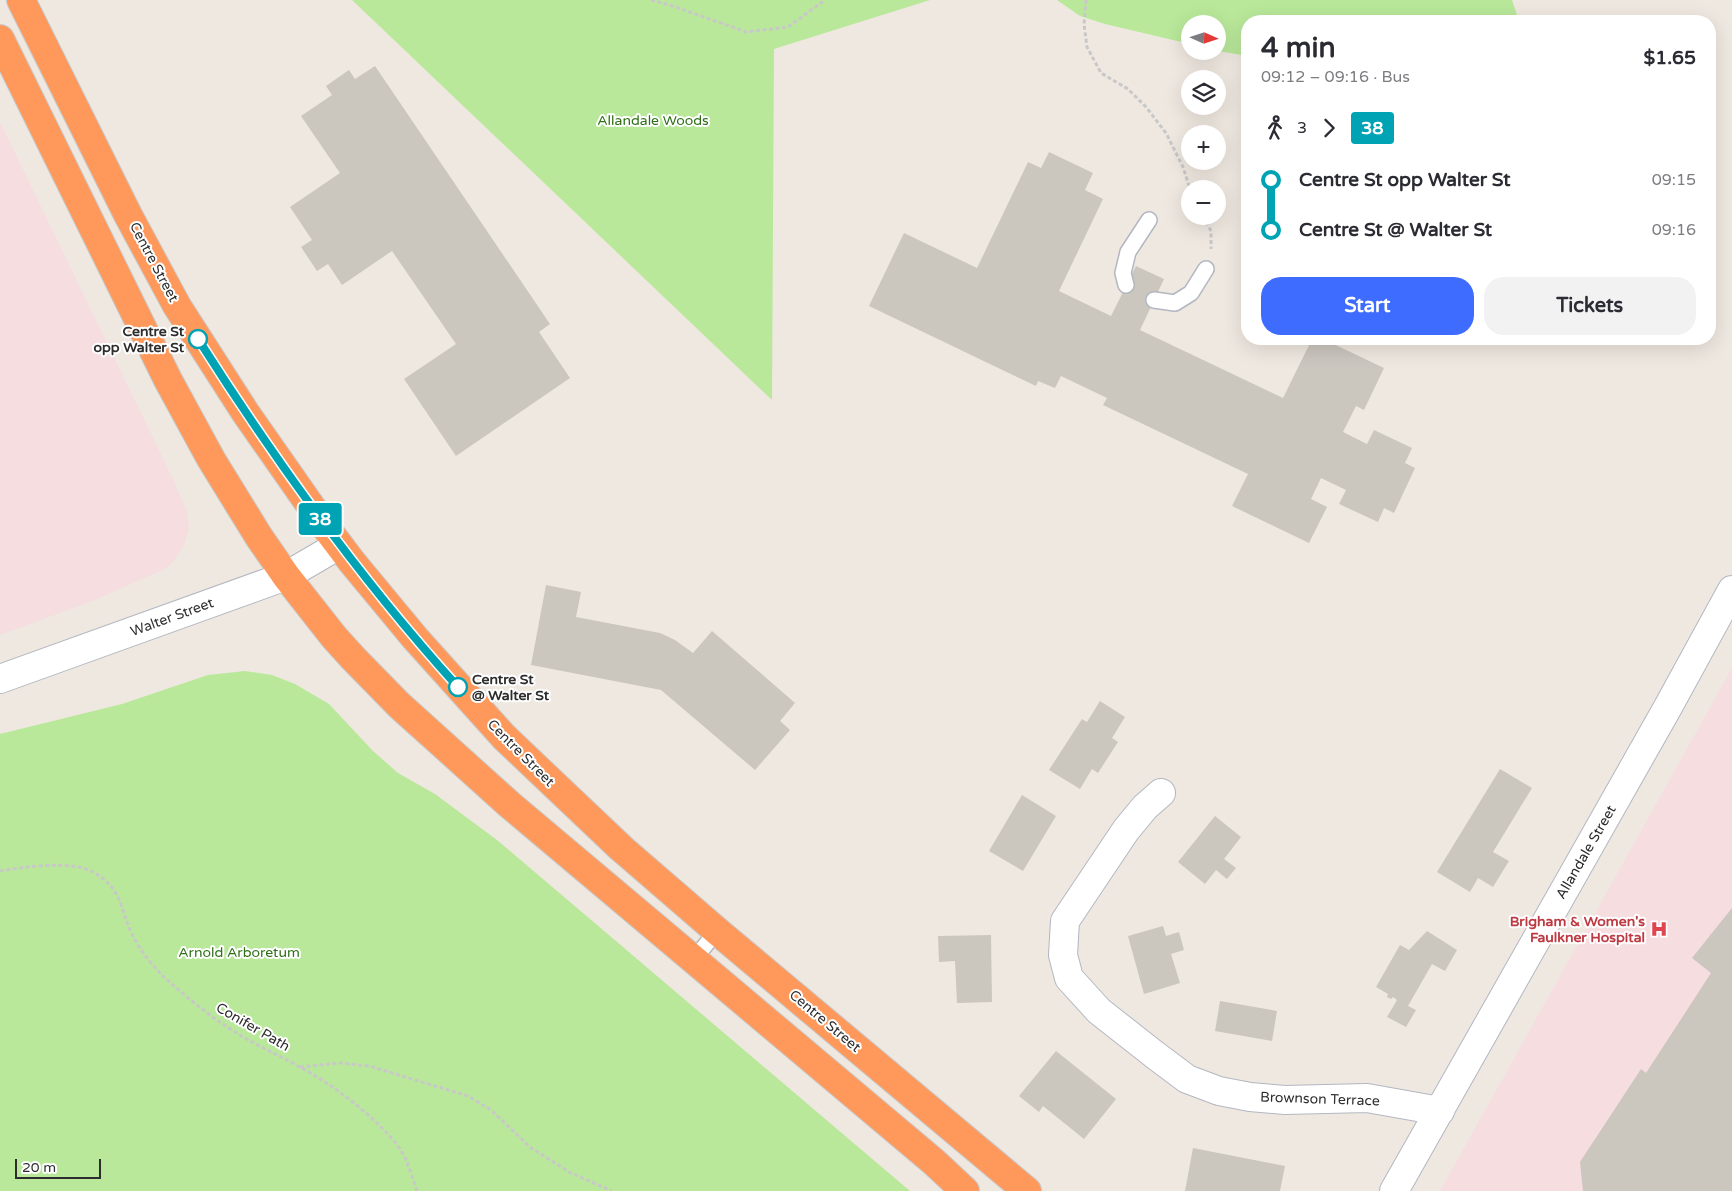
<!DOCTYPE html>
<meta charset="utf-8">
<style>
body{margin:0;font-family:"Varela Round",sans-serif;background:#f2f2f3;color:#2b2b33;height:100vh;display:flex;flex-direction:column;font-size:19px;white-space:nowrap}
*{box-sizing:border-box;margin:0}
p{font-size:16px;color:#7c7c81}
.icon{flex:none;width:28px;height:28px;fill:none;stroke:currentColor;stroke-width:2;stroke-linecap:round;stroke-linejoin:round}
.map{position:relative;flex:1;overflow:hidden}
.drawer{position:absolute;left:1241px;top:15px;width:475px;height:330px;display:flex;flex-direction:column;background:#fff;border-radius:20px;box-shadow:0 5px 20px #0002}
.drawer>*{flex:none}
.badge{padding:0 10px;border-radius:4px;font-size:18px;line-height:32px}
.needle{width:32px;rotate:93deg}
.fabs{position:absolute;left:1181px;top:15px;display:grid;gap:10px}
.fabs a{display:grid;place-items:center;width:45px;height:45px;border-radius:50%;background:#fff;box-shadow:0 5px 20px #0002;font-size:25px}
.scale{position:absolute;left:15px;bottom:12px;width:86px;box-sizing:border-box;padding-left:5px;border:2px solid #2d2d2d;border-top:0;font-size:14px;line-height:18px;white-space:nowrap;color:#2d2d2d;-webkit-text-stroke:4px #fff;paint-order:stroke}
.map>.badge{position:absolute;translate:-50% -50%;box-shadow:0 0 0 2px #fff}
.legs{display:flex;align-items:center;gap:8px;height:55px;padding:0 20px;font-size:16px}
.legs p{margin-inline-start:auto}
.headline{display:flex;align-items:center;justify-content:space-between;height:85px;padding:0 20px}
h1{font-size:28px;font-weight:700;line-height:38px}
.cta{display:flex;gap:10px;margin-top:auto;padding:10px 20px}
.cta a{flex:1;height:58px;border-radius:20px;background:#3d6cff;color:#fff;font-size:20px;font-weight:700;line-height:58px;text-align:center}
.cta a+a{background:#f2f2f3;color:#2b2b33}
ul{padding:0 20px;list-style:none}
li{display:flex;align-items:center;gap:18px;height:50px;font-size:19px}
li i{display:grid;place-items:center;width:8px;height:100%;margin:0 6px;background:currentColor}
li i::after{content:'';width:12px;height:12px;margin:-6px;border:4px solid;border-radius:50%;background:#fff}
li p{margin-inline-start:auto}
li:first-child i{background:linear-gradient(#0000 50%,currentColor 0)}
li:last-child i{background:linear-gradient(currentColor 50%,#0000 0)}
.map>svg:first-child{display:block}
.medical{fill:#f6dde0}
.green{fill:#b9e89a}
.building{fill:#cbc6be}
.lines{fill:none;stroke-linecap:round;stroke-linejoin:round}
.lane-casing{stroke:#b3b7c1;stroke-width:18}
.street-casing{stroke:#b3b7c1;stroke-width:30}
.secondary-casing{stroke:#b3b7c1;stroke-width:30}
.highway-casing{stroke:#c8c8c8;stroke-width:30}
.path{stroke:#c8c8c8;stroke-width:3;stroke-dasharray:4 2.5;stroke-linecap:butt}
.lane{stroke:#fff;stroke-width:15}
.street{stroke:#fff;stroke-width:28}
.secondary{stroke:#fff;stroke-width:28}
.highway{stroke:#ff995b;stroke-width:28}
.line-1-casing{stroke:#fff;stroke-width:11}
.line-1{stroke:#00a3b4;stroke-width:8}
.stop-1-dot{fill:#fff;stroke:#00a3b4;stroke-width:2.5}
.labels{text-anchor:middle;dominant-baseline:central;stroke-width:4;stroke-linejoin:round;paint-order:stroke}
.park-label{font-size:14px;fill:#2f7017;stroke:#fff}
.street-label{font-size:14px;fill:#2d2d2d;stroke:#fff}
.stop-label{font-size:14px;font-weight:bold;fill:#2d2d2d;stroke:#fff;text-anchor:end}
.health-label{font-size:14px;font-weight:bold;fill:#be3a42;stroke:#fff;text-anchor:end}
</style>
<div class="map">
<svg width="1732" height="1191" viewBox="0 0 1732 1191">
<rect width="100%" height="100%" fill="#efe8e0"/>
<!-- medical -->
<g class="medical">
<path d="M0,122L173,479L187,512L189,528L185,543L179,553L172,563L163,570L95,600L0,635Z"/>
<path d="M1732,668V1191H1440Z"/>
</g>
<!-- green -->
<g class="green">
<path d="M352,0H930L774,49L772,400Z"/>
<path d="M1057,0H1512L1519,21H1248L1247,56L1218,51V24H1190V44L1105,24L1080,16Z"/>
<path d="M245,671L272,675L295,684L329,704L373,751L398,773L435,794L497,840L910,1191H0V734L122,704L208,675Z"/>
</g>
<!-- building -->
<g class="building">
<path d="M375,66L550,324L539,332L570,378L456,456L404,379L456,344L392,251L342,285L328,264L317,271L301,247L312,240L290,207L340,173L301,116L332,95L326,86L349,70L355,79Z"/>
<path d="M1049,152L1093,173L1085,190L1103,199L1059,291L1111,316L1136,266L1164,279L1140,330L1283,398L1312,339H1323L1384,368L1364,410L1356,406L1343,432L1367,444L1374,430L1412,448L1405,463L1415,468L1394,513L1384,508L1378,522L1339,504L1346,490L1321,478L1311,499L1327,507L1309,543L1232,506L1248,474L1103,405L1107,398L1061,376L1055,388L1038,381L1036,386L869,306L904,233L977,268L1028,162L1041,168Z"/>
<path d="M546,585L581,592L576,617L660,633L675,640L693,653L712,631L795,703L780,721L790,730L755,770L661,690L531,665Z"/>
<path d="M1100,701L1125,717L1112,738L1118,742L1098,773L1092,769L1080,789L1049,770L1082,719L1087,722Z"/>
<path d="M1500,769L1532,788L1493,852L1509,861L1493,887L1478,878L1470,892L1437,872Z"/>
<path d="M1022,795L1056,816L1023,871L989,851Z"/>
<path d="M1215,816L1241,837L1224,859L1236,868L1227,879L1216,870L1205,884L1178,862Z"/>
<path d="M1732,908V1191H1583L1580,1162L1641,1069L1646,1073L1711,973L1692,958Z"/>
<path d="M1163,926L1166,936L1179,932L1184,950L1171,954L1180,983L1144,994L1128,936Z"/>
<path d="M1427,931L1457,950L1445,971L1432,964L1408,1006L1416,1010L1406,1027L1387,1017L1397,1000L1393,997L1391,999L1387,997L1388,994L1376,987L1400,945L1409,950Z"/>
<path d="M991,935L992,1002L957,1003L955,961L939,962L938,936Z"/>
<path d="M1220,1001L1277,1011L1272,1041L1215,1031Z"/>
<path d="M1056,1051L1116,1099L1084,1139L1043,1106L1039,1112L1019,1096Z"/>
<path d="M1193,1148L1285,1166L1280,1191H1185Z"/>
</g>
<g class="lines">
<!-- lane casing -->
<g class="lane-casing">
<g id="lane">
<path d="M1126,285L1123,273L1128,252L1149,220"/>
<path d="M1154,300L1175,303L1191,293L1206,269"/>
<path d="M694,959L717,931"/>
</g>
</g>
<!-- street casing -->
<g class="street-casing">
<path id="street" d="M1161,793L1145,807L1126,830L1065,921L1063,955L1069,978L1099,1011L1155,1055L1187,1079L1219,1091L1250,1097L1285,1100L1367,1098L1440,1111"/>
</g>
<!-- secondary casing -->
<g class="secondary-casing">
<g id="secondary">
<path d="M0,679L286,576L339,545"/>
<path d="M1394,1191L1668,707L1732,590"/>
</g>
</g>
<!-- highway casing -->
<g class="highway-casing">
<g id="highway">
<path d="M21,0L128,215L177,306L245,412L324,525L352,562L415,638L504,737L621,848L717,931L1027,1191"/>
<path d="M0,39L168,380L211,459L259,537L286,576L334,637L353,658L399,705L510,805L934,1162L965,1191"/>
</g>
</g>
<!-- path -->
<g class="path">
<path d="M651,0L670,5L746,32L788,27L825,0"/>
<path d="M1086,0L1084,24L1087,47L1101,73L1128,89L1146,107L1166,133L1183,167L1190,189"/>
<path d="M1203,216L1211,231V249"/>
<path d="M0,871C23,867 73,860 93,872C123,889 119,907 132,934C139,949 151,964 163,976C185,996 209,1016 235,1032C255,1045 277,1054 298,1066C332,1084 378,1118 400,1149C408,1161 412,1177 417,1191"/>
<path d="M300,1067L340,1063L369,1066L468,1096L491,1110L531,1148L571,1173L612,1191"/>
</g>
<!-- lane -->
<use href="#lane" class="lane"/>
<!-- street -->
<use href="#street" class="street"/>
<!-- secondary -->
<use href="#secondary" class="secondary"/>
<!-- highway -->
<use href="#highway" class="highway"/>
</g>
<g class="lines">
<!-- line-1 casing -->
<g class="line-1-casing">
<path id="line-1" d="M198,339C276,462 360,579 458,687"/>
</g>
<!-- line-1 -->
<use href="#line-1" class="line-1"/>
</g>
<!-- icons -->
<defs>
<g id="hospital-bare" transform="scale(1.35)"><path d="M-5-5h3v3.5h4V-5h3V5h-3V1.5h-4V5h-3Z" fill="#e0444e" stroke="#fff" stroke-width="2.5" paint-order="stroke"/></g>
</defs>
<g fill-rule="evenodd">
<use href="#hospital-bare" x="1659" y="929"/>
</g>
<!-- markers -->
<g class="stop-1-dot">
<circle cx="198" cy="339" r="9"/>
<circle cx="458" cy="687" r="9"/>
</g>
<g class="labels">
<!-- park labels -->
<g class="park-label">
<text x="653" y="120">Allandale Woods</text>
<text x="239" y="952">Arnold Arboretum</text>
</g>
<!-- street labels -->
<g class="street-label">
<text transform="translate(154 262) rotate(62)">Centre Street</text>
<text transform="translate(172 617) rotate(-20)">Walter Street</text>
<text transform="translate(521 753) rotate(45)">Centre Street</text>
<text transform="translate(1586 852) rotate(-60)">Allandale Street</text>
<text transform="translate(825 1021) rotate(40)">Centre Street</text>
<text transform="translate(253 1027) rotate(30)">Conifer Path</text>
<text transform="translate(1320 1099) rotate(2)">Brownson Terrace</text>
</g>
<!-- stop labels -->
<g class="stop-label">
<text x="184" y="331">Centre St<tspan x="184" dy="16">opp Walter St</tspan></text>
<text x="472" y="679" text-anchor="start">Centre St<tspan x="472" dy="16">@ Walter St</tspan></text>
</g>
<!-- health labels -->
<g class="health-label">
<text x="1645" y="921">Brigham &amp; Women's<tspan x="1645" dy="16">Faulkner Hospital</tspan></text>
</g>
</g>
</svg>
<div class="fabs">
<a><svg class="needle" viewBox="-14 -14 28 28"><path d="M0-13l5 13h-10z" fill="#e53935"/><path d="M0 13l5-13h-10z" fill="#7c7c81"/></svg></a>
<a><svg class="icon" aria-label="layers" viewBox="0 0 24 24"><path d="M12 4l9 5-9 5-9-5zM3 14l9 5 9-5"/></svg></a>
<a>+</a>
<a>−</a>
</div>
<div class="scale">20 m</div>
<b class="badge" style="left:320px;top:519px;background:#00a3b4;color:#fff">38</b>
<section class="drawer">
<div class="headline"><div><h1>4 min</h1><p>09:12 – 09:16 · Bus</p></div><b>$1.65</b></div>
<div class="legs"><svg class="icon" aria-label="walk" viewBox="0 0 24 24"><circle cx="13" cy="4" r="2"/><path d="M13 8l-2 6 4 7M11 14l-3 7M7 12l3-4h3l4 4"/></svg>3<svg class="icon" aria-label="forward" viewBox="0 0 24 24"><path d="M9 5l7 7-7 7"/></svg><b class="badge" style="background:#00a3b4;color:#fff">38</b></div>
<ul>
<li><i style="color:#00a3b4"></i><b>Centre St opp Walter St</b><p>09:15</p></li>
<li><i style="color:#00a3b4"></i><b>Centre St @ Walter St</b><p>09:16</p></li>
</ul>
<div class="cta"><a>Start</a><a>Tickets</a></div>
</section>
</div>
